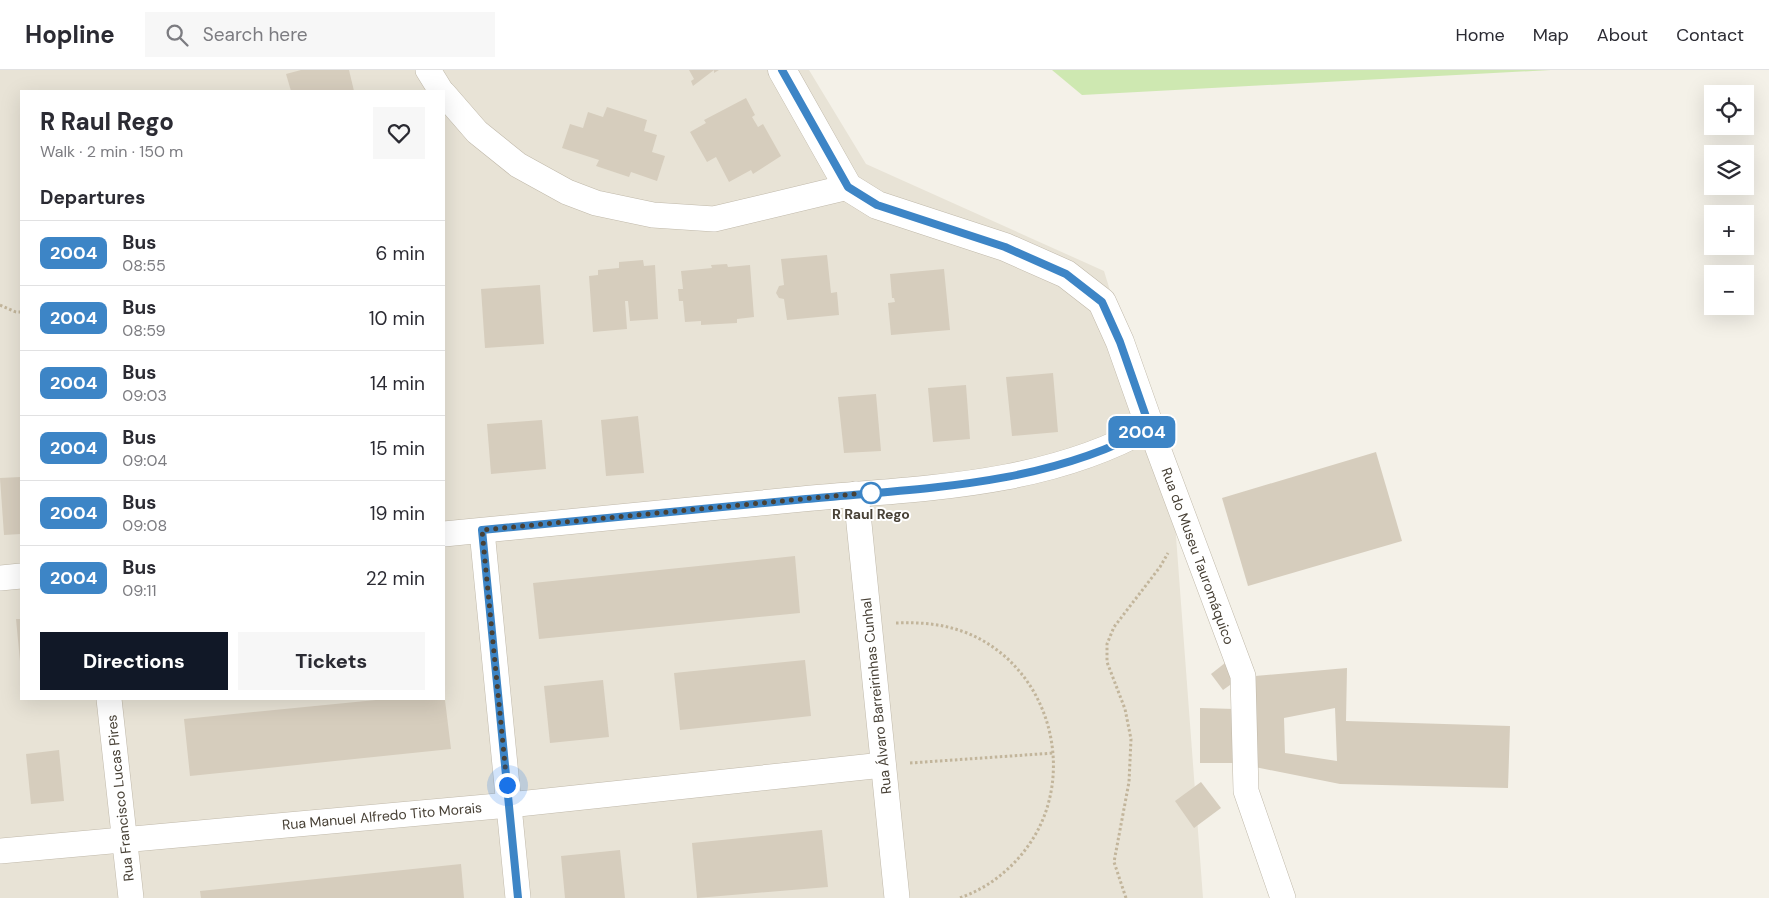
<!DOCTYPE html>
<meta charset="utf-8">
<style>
body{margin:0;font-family:"DM Sans",sans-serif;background:#f7f7f7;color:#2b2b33;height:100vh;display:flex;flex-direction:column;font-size:19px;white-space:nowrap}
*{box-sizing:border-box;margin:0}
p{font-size:16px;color:#7c7c81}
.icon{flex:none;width:28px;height:28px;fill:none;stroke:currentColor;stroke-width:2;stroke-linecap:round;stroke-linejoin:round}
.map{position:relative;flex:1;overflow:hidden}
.details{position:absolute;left:20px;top:20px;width:425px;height:610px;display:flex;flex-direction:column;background:#fff;border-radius:0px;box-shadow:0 5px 20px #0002}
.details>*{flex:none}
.badge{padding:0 10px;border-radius:8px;font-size:18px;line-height:32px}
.fabs{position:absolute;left:1704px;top:15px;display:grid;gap:10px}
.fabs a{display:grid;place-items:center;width:50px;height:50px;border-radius:0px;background:#fff;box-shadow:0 5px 20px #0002;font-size:25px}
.you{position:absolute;width:25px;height:25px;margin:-12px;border:4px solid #fff;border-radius:50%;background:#1a73e8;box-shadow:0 0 0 8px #1a73e833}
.map>.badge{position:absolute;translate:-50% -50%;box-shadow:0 0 0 2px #fff}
h2{padding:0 20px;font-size:19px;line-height:45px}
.round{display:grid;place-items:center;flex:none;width:52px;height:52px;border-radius:0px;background:#f7f7f7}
.summary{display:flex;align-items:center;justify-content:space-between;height:85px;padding:0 20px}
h1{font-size:24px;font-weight:800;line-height:38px}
.button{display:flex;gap:10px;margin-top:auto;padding:10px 20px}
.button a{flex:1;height:58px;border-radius:0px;background:#111827;color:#fff;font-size:20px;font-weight:800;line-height:58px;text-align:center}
.button a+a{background:#f7f7f7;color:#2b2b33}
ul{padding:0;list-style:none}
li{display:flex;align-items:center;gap:15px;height:65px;padding:0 20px;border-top:1px solid #e1e1e2}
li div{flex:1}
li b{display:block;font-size:19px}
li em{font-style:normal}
li .badge{min-width:55px;font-weight:700;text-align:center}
header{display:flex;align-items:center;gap:30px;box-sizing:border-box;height:70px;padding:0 25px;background:#fff;border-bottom:1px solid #e1e1e2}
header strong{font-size:24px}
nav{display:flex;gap:28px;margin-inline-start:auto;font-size:18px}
.search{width:350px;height:45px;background:#f7f7f7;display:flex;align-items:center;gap:12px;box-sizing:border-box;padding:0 18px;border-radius:0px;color:#7c7c81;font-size:19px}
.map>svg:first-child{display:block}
.residential{fill:#e8e3d6;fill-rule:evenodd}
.green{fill:#cee8b1}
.building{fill:#d6cdbd;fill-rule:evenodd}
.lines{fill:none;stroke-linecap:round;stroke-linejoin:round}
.minor-casing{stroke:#c0b9aa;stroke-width:26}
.tertiary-casing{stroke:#c0b9aa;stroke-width:29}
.path{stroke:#c2b59b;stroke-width:3;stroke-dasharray:2.5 2.5;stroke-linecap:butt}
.minor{stroke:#fff;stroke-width:25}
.tertiary{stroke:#fff;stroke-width:28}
.line-casing{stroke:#fff;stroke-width:11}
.line{stroke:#3d85c6;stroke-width:8}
.walk{stroke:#484136;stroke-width:5;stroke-dasharray:0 9}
.stop-dot{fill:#fff;stroke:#3d85c6;stroke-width:2.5}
.labels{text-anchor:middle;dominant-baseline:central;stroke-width:4;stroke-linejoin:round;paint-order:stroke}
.stop-label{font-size:14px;font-weight:bold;fill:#484136;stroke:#fff}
.street-label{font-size:14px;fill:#484136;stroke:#fff}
</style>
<header>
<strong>Hopline</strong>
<div class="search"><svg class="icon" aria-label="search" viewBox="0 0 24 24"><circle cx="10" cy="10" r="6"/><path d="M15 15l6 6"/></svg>Search here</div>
<nav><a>Home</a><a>Map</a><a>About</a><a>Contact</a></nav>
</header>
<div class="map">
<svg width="1769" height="828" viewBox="0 0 1769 828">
<rect width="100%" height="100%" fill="#f4f1e8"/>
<!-- residential -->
<path class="residential" d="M0,0H809L866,94L1104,201L1173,426L1203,828H0ZM21,21H444V629H21Z"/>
<!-- green -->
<path class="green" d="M1052,0H1551L1082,25Z"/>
<!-- building -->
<g class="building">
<path d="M301,0H349L354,21H291L286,4Z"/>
<path d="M689,0H719L714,3V0L693,16L691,11L694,9Z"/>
<path d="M746,28L755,45L752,47L758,57L763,54L781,86L753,104L751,100L729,112L716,87L707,92L690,62L706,53L704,50Z"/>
<path d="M607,37L647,50L644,61L657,65L652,82L665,86L657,111L631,102L629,107L596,96L599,90L562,78L570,54L583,58L588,42L603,47Z"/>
<path d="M827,185L831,223L837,222L839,245L787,250L784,229L779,228L776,223L779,216L784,215L781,189Z"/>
<path d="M643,190L644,196L655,195L658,249L630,251L628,231H625L627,259L593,262L589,206L598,205V200L619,198V192Z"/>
<path d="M727,194L728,197L750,195L754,247L737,249V253L701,255V251L685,252L683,231H679L678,219H683L681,201L712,198L711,195Z"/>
<path d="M944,199L950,260L891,265L888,233L895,232L894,228H892L890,204Z"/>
<path d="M540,215L544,274L485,278L481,219Z"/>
<path d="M1053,303L1058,362L1012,366L1006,307Z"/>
<path d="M966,315L970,369L933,372L928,318Z"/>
<path d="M876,324L881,381L844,383L838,327Z"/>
<path d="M638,346L644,403L606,406L601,350Z"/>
<path d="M542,350L546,399L491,404L487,354Z"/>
<path d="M1376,382L1402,471L1248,516L1222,428Z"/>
<path d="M21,407V464L4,465L0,408Z"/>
<path d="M795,486L800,543L539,569L533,513Z"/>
<path d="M16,549H21V591H20Z"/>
<path d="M805,590L811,646L680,660L674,603Z"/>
<path d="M1225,593L1237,610L1223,620L1211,604Z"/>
<path d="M1347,598L1346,651L1510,656L1508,718L1340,714L1250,696L1255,606ZM1335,638L1337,691L1285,683L1284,648Z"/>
<path d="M603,610L609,667L550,673L544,616Z"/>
<path d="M444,622L451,679L190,706L184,649L386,629H444Z"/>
<path d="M1200,638L1235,639L1234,693H1200Z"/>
<path d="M59,680L64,731L31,734L26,684Z"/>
<path d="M1201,712L1221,738L1194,758L1175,731Z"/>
<path d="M822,760L828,817L697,828L692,773Z"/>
<path d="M620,780L625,828H565L561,786Z"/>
<path d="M461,794L464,828H201L200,821Z"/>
</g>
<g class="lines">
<!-- minor casing -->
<g class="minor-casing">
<g id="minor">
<path d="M428,0L441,21"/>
<path d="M444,24L477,62L518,95L567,122L596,133L653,145L714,149L848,117"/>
<path d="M856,424L897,828"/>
<path d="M482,461L518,828"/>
<path d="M444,464C563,453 682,441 802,429C920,418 1044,417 1150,357L1243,606L1246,721L1283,828"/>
<path d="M0,508L21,506"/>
<path d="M109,629L131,828"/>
<path d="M0,781L509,735L883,695"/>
</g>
</g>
<!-- tertiary casing -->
<g class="tertiary-casing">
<path id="tertiary" d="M782,0L848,117L877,135L1005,177L1066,204L1102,232L1120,272L1150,357"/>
</g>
<!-- path -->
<g class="path">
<path d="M0,235L16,242H21"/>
<path d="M896,553C921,552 944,554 967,563C1046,595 1077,695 1034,767C1017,795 990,818 959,828"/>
<path d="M910,693L1054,683"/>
<path d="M1126,828L1114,792L1129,712L1131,669L1125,639L1107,592V574L1114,557L1160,497L1168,483"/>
</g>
<!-- minor -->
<use href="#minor" class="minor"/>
<!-- tertiary -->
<use href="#tertiary" class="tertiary"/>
</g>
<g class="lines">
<!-- line casing -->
<g class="line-casing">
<path id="line" d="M518,828L482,460C590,450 698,439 806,429C923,418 1045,416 1150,358L1120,272L1102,232L1066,204L1005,177L877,135L848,117L782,0"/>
</g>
<!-- line -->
<use href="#line" class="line"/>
<!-- walk -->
<path class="walk" d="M507,715L482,460L875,422L871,423"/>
</g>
<!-- markers -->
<circle class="stop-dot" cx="871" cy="423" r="10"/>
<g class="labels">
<!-- stop labels -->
<g class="stop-label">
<text x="871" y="444">R Raul Rego</text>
</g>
<!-- street labels -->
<g class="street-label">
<text transform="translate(1198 486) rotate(70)">Rua do Museu Tauromáquico</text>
<text transform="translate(876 626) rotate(-96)">Rua Álvaro Barreirinhas Cunhal</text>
<text transform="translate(120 728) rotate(-96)">Rua Francisco Lucas Pires</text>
<text transform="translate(382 746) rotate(-5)">Rua Manuel Alfredo Tito Morais</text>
</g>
</g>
</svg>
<div class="fabs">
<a><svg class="icon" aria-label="locate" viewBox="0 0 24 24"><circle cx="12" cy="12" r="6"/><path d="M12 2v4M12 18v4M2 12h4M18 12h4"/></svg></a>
<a><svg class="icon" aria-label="layers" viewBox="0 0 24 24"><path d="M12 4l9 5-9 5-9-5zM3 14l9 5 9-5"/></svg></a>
<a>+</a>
<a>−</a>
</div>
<div class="you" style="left:507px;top:715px"></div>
<b class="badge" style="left:1142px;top:362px;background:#3d85c6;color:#fff">2004</b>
<section class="details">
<div class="summary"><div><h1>R Raul Rego</h1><p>Walk · 2 min · 150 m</p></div><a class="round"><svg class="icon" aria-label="heart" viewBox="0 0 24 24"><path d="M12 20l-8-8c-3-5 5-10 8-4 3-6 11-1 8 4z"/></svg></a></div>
<h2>Departures</h2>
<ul>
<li><span class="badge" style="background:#3d85c6;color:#fff">2004</span><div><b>Bus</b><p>08:55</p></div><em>6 min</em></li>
<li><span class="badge" style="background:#3d85c6;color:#fff">2004</span><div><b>Bus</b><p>08:59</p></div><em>10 min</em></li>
<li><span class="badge" style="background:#3d85c6;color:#fff">2004</span><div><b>Bus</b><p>09:03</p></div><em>14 min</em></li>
<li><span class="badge" style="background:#3d85c6;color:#fff">2004</span><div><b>Bus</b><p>09:04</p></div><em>15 min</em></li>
<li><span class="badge" style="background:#3d85c6;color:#fff">2004</span><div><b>Bus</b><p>09:08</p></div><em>19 min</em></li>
<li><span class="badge" style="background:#3d85c6;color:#fff">2004</span><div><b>Bus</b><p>09:11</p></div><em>22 min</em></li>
</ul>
<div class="button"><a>Directions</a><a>Tickets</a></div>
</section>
</div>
